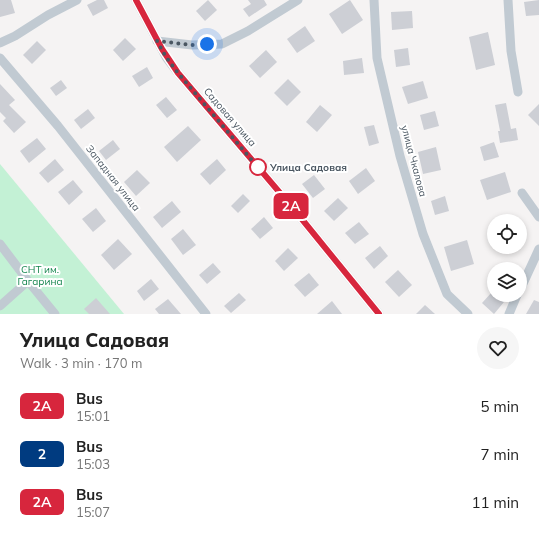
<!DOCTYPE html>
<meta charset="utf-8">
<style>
body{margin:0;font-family:Mulish,sans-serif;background:#f6f6f6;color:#222;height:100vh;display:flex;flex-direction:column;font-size:15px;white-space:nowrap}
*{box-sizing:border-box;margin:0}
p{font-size:13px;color:#767676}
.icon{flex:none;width:22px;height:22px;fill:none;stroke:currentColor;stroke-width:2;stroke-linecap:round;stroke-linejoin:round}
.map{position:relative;height:314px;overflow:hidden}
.sheet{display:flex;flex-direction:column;background:#fff;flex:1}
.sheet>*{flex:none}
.badge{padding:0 8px;border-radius:6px;font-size:14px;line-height:26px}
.fabs{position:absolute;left:487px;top:214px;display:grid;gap:8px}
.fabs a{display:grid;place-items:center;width:40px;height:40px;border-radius:50%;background:#fff;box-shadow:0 2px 6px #0003;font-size:20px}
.you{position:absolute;width:20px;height:20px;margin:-10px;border:3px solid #fff;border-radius:50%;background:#1a73e8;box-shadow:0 0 0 6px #1a73e833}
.map>.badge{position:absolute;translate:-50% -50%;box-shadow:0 0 0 2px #fff}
.round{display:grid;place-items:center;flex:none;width:42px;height:42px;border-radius:21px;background:#f6f6f6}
.overview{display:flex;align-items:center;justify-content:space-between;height:68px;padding:0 20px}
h1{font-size:19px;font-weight:800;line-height:30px}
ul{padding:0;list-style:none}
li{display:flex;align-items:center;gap:12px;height:48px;padding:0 20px}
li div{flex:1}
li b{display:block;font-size:15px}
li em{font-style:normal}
li .badge{min-width:44px;font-weight:700;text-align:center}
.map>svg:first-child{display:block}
.green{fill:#c3f1d5}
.building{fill:#cdcfd5}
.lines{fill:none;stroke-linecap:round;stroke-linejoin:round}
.minor{stroke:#c1cad2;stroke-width:9}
.line-casing{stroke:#fff;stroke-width:9}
.line{stroke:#d7263d;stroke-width:6}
.walk{stroke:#4a5661;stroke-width:4;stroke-dasharray:0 7.2}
.stop-dot{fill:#fff;stroke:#d7263d;stroke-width:2}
.labels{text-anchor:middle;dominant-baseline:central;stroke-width:4;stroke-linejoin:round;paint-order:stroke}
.street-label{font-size:10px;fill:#4a5661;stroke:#fff}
.stop-label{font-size:10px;font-weight:bold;fill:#4a5661;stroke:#fff;text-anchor:start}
.park-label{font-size:10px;fill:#17864f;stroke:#fff}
</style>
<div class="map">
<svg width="539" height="314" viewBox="0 0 539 314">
<rect width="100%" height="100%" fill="#f5f3f3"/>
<!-- green -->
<path class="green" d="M0,164L124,314H0Z"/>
<!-- building -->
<g class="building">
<path d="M0,0H11L15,13L0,17Z"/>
<path d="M97,0H104L108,8L93,16L87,5Z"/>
<path d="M208,0L217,10L205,21L196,11Z"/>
<path d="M248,0H264L267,5L249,17L243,9L251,4Z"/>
<path d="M350,0L363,20L342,34L329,14Z"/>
<path d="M539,0V15L526,16L524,2Z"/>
<path d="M412,11L413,28L392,30L391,12Z"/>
<path d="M305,26L315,41L297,53L287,39Z"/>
<path d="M488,32L495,65L476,70L469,37Z"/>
<path d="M125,38L136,49L123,61L113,50Z"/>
<path d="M37,41L46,50L32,64L23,55Z"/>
<path d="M408,48L410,65L396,67L394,50Z"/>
<path d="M266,50L277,62L260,78L249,66Z"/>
<path d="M362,58L364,73L344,75L343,61Z"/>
<path d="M147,67L153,78L139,87L132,76Z"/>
<path d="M288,79L301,92L287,106L274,93Z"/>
<path d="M61,80L67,88L56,96L50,88Z"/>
<path d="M423,81L428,98L408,104L402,87Z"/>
<path d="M0,84L15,100L9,105L26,122L14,133L3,121L6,118L0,112Z"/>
<path d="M166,97L177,110L167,118L156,105Z"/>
<path d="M506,103L511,129L516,128L518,140L500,143L498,131H500L495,105Z"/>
<path d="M539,104V126L528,115Z"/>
<path d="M320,105L332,115L317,132L306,122Z"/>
<path d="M88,109L95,118L81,129L74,120Z"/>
<path d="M435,111L439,126L424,130L420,115Z"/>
<path d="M374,125L379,143L369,146L364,127Z"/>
<path d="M188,126L201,140L177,162L164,147Z"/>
<path d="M37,138L46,149L29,163L20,151Z"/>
<path d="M113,140L120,149L106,160L99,151Z"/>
<path d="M494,142L499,157L484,161L480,147Z"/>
<path d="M436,147L441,170L423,174L418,152Z"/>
<path d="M55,159L64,170L48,183L39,173Z"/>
<path d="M217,159L226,170L210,185L200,174Z"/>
<path d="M366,168L375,181L358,194L349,181Z"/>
<path d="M137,170L150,183L136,196L124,182Z"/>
<path d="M505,172L511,192L487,200L480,180Z"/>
<path d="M314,175L325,189L313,198L302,184Z"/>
<path d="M73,180L83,192L69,205L58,192Z"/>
<path d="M243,194L250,201L238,213L231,206Z"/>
<path d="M445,196L449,211L435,215L431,201Z"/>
<path d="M338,198L348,208L334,221L324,211Z"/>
<path d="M172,201L181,212L162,228L153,217Z"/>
<path d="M96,208L106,221L93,232L82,219Z"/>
<path d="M264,217L273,228L260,239L251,229Z"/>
<path d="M359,222L369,234L355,244L345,233Z"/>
<path d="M183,229L196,245L183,255L171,239Z"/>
<path d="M118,239L132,254L114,270L101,255Z"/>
<path d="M467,240L474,264L451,271L444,247Z"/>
<path d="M380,246L388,256L374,269L365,258Z"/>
<path d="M288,248L298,258L284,271L275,261Z"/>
<path d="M213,263L221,272L207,284L199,275Z"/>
<path d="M398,270L412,285L399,297L385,282Z"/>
<path d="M309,273L319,285L305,297L294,285Z"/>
<path d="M151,279L159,289L144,301L137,291Z"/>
<path d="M492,292L494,295H496L504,302L494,314L482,303Z"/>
<path d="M239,293L246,300L231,313L224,306Z"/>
<path d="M96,298L110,314H89L84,309Z"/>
<path d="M168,299L181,314H159L155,309Z"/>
<path d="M534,300L539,302V314H526Z"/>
<path d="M332,301L342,314H317Z"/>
<path d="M425,305L435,314H416Z"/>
</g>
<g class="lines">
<!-- minor -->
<g class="minor">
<path d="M136,0L166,57L178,73L292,207L379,314"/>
<path d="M374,0L377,58L400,156L423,234L447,294L468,314"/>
<path d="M508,0L511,51L518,92"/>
<path d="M157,41L192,45L222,44L248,31L298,0"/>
<path d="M0,43L15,36L48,15L77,0"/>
<path d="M0,58L58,126L206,314"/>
<path d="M522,193L539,217"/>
<path d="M0,244L28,281L55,314"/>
<path d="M520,290L539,249"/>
<path d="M0,306L28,281"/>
<path d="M509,314L517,295"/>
</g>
</g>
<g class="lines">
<!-- line casing -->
<g class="line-casing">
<path id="line" d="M136,0L162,49L178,73L292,207L379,314"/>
</g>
<!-- line -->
<use href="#line" class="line"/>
<!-- walk -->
<path class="walk" d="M207,44L192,45L157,41L166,57L178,73L261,171L258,167"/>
</g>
<!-- markers -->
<circle class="stop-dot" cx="258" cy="167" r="8"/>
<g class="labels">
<!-- street labels -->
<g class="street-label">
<text transform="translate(230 117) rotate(49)">Садовая улица</text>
<text transform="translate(414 161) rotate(75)">улица Чкалова</text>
<text transform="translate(113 178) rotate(52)">Западная улица</text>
</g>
<!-- stop labels -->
<g class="stop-label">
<text x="270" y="167">Улица Садовая</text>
</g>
<!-- park labels -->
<g class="park-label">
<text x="40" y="269">СНТ им.<tspan x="40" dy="12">Гагарина</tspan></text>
</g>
</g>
</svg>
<div class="fabs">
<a><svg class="icon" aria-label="locate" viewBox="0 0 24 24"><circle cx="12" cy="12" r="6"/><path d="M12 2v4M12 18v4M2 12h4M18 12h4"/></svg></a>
<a><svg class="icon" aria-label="layers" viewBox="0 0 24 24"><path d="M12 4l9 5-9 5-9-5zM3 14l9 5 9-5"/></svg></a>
</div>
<div class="you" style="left:207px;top:44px"></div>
<b class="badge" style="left:291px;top:206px;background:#d7263d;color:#fff">2А</b>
</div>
<section class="sheet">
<div class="overview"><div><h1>Улица Садовая</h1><p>Walk · 3 min · 170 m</p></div><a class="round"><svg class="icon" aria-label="heart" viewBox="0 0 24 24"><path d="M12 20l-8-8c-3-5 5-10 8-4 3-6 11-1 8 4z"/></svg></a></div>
<ul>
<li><span class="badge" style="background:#d7263d;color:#fff">2А</span><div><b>Bus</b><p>15:01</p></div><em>5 min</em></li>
<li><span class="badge" style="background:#003b80;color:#fff">2</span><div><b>Bus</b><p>15:03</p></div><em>7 min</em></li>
<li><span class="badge" style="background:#d7263d;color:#fff">2А</span><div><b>Bus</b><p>15:07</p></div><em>11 min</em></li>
</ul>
</section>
